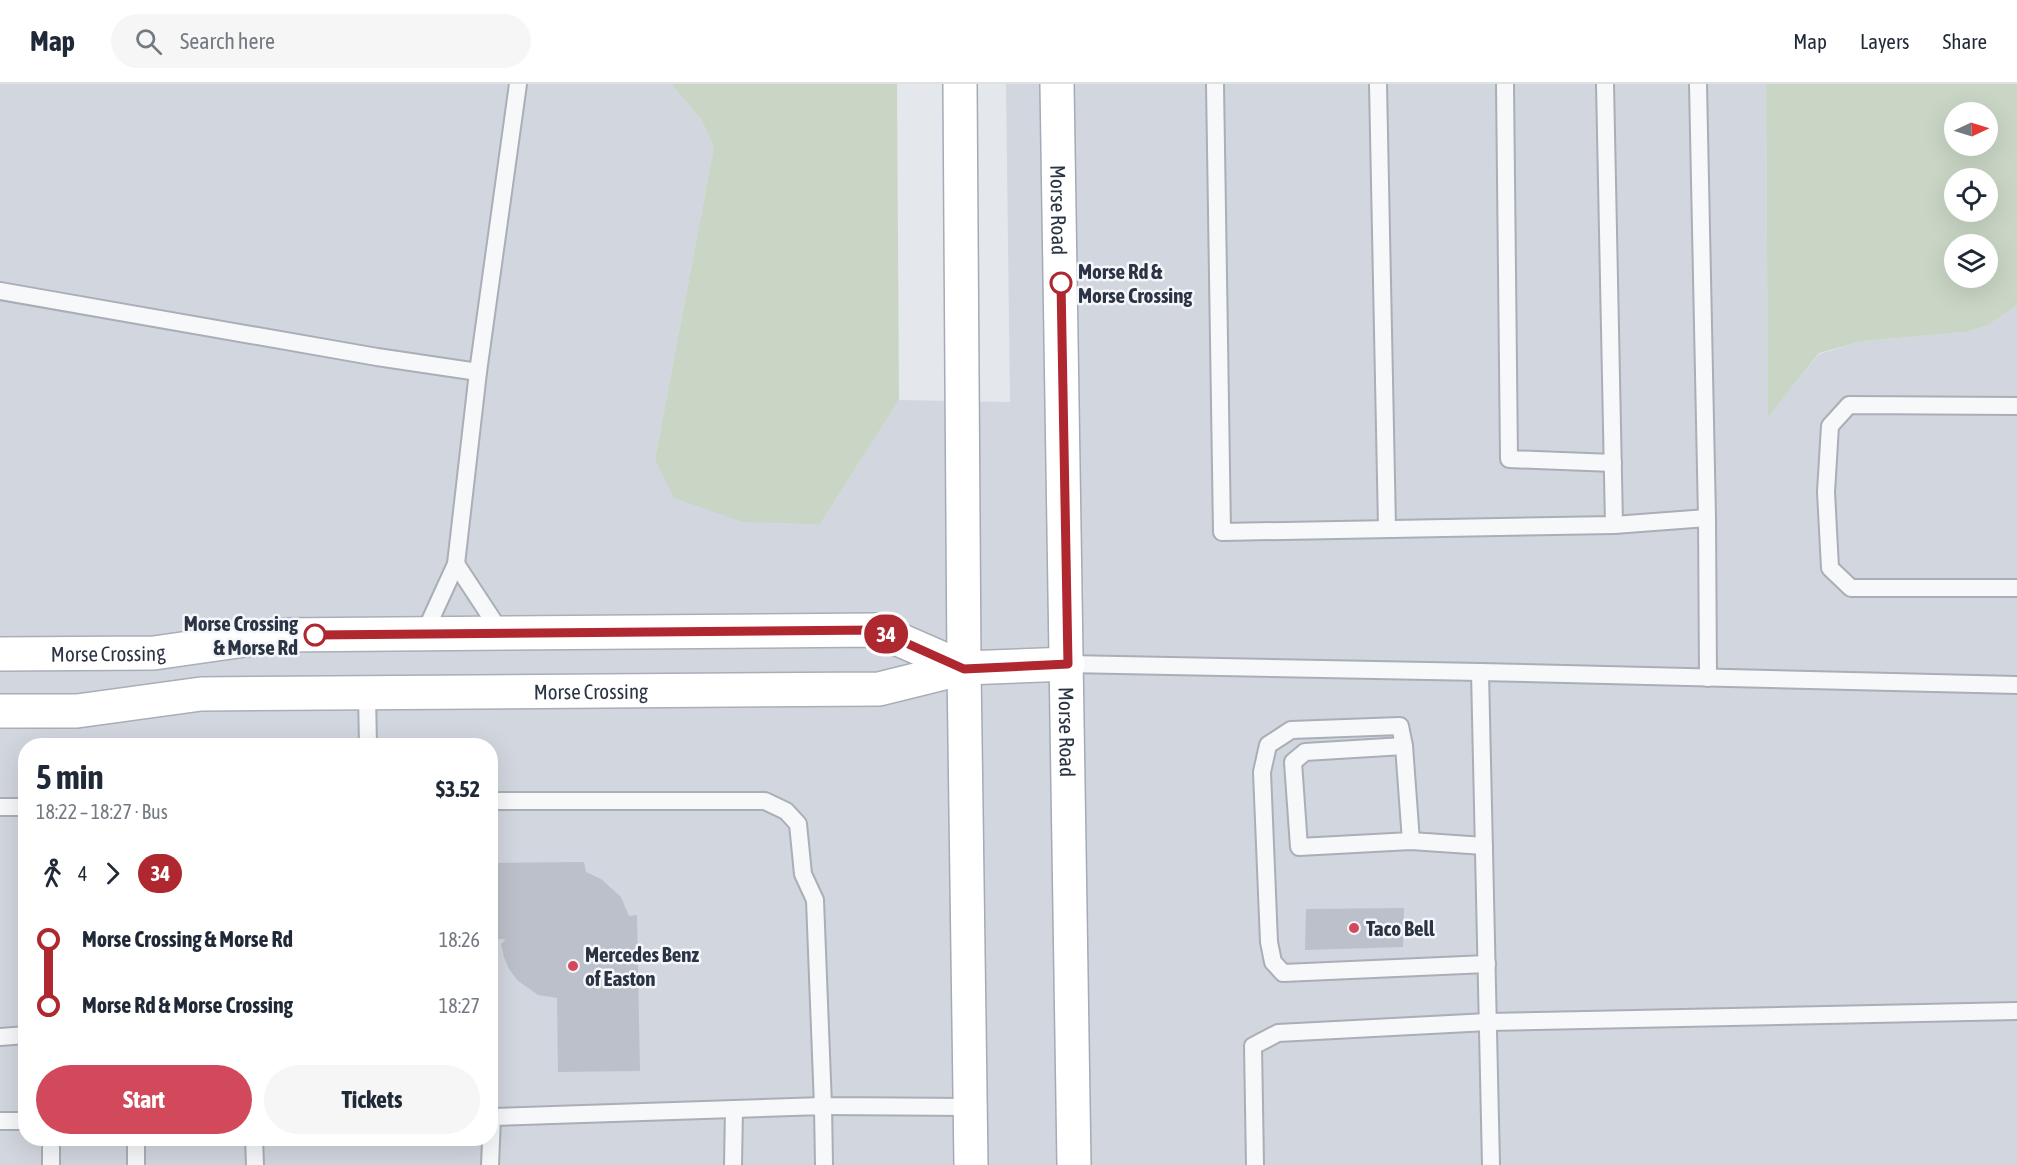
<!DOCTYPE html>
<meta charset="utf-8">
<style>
body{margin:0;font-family:"Asap Condensed",sans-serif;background:#f6f6f7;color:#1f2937;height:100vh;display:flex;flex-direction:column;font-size:22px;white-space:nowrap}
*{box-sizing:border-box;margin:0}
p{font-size:20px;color:#747a83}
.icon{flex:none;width:33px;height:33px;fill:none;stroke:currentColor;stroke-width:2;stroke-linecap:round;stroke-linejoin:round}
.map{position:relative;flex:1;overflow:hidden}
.panel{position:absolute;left:18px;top:654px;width:480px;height:408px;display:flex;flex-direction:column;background:#fff;border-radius:24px;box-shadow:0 6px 24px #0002}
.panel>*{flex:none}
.badge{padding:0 12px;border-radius:20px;font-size:21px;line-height:39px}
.needle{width:39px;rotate:86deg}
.fabs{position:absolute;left:1944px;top:18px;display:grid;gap:12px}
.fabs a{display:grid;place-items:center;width:54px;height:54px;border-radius:50%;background:#fff;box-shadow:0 6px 24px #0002;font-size:30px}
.map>.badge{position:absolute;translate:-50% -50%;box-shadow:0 0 0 3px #fff}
.legs{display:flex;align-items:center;gap:9px;height:66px;padding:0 18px;font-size:20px}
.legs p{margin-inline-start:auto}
.headline{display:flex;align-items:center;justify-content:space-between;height:102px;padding:0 18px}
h1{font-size:33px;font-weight:700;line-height:45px}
.cta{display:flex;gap:12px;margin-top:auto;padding:12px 18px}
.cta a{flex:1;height:69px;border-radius:36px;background:#d1495b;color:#fff;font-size:24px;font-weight:700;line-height:69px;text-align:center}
.cta a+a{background:#f6f6f7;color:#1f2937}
ul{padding:0 18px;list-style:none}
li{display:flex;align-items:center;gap:21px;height:66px;font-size:22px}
li i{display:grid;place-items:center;width:9px;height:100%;margin:0 8px;background:currentColor}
li i::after{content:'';width:15px;height:15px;margin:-8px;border:4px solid;border-radius:50%;background:#fff}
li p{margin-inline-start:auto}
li:first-child i{background:linear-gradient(#0000 50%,currentColor 0)}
li:last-child i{background:linear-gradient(currentColor 50%,#0000 0)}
header{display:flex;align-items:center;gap:36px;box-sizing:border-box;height:84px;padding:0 30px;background:#fff;border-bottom:2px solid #e0e1e3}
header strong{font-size:28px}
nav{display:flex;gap:33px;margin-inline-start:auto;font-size:21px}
.search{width:420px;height:54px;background:#f6f6f7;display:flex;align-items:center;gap:15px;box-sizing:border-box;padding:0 21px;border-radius:33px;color:#747a83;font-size:22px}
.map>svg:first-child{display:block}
.built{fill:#d2d6de;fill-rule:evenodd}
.green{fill:#c9d6c5;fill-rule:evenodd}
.building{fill:#bbc0ca}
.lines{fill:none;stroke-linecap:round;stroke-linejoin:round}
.lane-casing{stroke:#a9aeb7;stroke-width:20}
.secondary-casing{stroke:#a9aeb7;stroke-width:36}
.primary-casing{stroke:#a3abb8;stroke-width:36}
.lane{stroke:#f7f8fa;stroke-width:16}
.secondary{stroke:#fff;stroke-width:33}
.primary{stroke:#fff;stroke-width:33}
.line-1-casing{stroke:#fff;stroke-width:14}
.line-1{stroke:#af272f;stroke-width:9}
.stop-1-dot{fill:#fff;stroke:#af272f;stroke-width:3}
.poi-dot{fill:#d1495b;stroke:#f4f6f9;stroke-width:2}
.labels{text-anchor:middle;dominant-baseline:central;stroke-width:5;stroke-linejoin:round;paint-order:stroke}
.street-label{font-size:21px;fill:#2b3445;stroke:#f4f6f9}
.stop-label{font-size:21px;font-weight:bold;fill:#2b3445;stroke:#f4f6f9;text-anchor:start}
.poi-label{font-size:21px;font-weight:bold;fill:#2b3445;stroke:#f4f6f9;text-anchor:start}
</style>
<header>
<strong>Map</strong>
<div class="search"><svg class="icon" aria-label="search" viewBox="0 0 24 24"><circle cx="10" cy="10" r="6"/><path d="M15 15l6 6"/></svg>Search here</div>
<nav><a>Map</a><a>Layers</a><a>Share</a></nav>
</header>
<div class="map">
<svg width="2017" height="1081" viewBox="0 0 2017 1081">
<rect width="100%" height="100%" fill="#e4e7ec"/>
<!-- built -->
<path class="built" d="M0,0H671L701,35L714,63L655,375L820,440L899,316L1010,318L1006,0H1766L1768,332L1819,270L1863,257L1965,248L1987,242L2017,221V1081H0ZM26,662H490V1054H26Z"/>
<!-- green -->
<g class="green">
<path d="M671,0H897L899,316L820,440L743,438L674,414L655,375L714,63L701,35Z"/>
<path d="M1766,0H2017V221L1987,242L1965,248L1863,257L1819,269L1768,333ZM1988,28V62H1954V28ZM1988,94V128H1954V94ZM1954,160H1988V194H1954Z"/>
</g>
<!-- building -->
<g class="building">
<path d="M584,778L586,788L601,795L621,813L629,832L637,831L640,987L558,988L557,914L538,911L517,896L509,885L504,873L501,860L505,857L504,855H490V779Z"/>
<path d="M1404,824L1403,863L1305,866L1306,825Z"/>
</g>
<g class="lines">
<!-- lane casing -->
<g class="lane-casing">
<g id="lane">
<path d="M1215,0L1222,448L1614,441L1707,434"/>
<path d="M1378,0L1387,444"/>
<path d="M1505,0L1509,375L1613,379"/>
<path d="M1605,0L1614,441"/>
<path d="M1698,0L1707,434L1708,594"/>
<path d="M0,207L377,273L478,288"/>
<path d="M2017,322L1849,321L1830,342L1826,408L1830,484L1851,504H2017"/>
<path d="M456,480L502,550"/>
<path d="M424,550L456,480L478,288L518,0"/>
<path d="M1068,580L1480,588L2017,601"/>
<path d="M1480,588L1491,1081"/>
<path d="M367,609L368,662"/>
<path d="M1404,662L1400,642L1291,646L1268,661L1262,688L1269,858L1273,878L1283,889L1487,880"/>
<path d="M490,717H765L786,727L798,740L803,790L815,816L823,1022L971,1023"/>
<path d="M0,723H26"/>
<path d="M1411,757L1404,662L1305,668L1293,678L1299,763L1411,757L1484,762"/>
<path d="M0,953L26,951"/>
<path d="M0,1037H26"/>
<path d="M136,1054V1081"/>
<path d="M254,1054L255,1081"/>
<path d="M51,1081V1054"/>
<path d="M490,1081L492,1033L823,1022L824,1081"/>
<path d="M733,1081L734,1025"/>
<path d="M1255,1081L1253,962L1278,949L1488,938L2017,927"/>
</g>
</g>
<!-- secondary casing -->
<g class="secondary-casing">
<g id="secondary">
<path id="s1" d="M0,570L154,569L280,551L877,546L964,584"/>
<path id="s2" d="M0,627H77L201,610L879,605L964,584L1068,580"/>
</g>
</g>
<!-- primary casing -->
<g class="primary-casing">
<g id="primary">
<path d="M960,0L964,584L971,1081"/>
<path id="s3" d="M1057,0L1074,1081"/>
</g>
</g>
<!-- lane -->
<use href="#lane" class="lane"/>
<!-- secondary -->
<use href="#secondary" class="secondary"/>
<!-- primary -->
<use href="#primary" class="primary"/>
</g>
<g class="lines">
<!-- line-1 casing -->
<g class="line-1-casing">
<path id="line-1" d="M315,551L877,546L964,585L1068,580L1061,199"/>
</g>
<!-- line-1 -->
<use href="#line-1" class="line-1"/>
</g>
<!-- markers -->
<g class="stop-1-dot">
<circle cx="1061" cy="199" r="10"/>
<circle cx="315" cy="551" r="10"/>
</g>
<g class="poi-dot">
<circle cx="1354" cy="844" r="6"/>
<circle cx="573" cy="882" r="6"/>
</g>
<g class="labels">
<!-- street labels -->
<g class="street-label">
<text stroke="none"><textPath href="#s3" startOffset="126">Morse Road</textPath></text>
<text stroke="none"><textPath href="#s1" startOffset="108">Morse Crossing</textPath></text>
<text stroke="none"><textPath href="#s2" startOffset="592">Morse Crossing</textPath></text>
<text stroke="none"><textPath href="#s3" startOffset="648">Morse Road</textPath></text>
</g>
<!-- stop labels -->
<g class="stop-label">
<text x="1078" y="187">Morse Rd &amp;<tspan x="1078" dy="24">Morse Crossing</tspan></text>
<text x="298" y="539" text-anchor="end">Morse Crossing<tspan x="298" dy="24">&amp; Morse Rd</tspan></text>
</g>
<!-- poi labels -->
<g class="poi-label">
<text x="1366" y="844">Taco Bell</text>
<text x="585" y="870">Mercedes Benz<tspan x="585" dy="24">of Easton</tspan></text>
</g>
</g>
</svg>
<div class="fabs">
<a><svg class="needle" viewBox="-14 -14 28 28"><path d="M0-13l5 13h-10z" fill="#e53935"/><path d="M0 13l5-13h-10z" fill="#747a83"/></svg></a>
<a><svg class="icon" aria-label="locate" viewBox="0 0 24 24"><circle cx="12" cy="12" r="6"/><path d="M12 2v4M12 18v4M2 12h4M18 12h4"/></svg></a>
<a><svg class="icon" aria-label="layers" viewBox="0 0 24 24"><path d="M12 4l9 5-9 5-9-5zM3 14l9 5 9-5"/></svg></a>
</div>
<b class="badge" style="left:886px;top:550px;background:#af272f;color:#fff">34</b>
<section class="panel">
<div class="headline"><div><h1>5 min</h1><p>18:22 – 18:27 · Bus</p></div><b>$3.52</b></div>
<div class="legs"><svg class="icon" aria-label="walk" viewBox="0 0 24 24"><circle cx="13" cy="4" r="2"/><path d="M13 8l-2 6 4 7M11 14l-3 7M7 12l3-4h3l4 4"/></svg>4<svg class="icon" aria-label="forward" viewBox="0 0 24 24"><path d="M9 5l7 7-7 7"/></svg><b class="badge" style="background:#af272f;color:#fff">34</b></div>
<ul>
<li><i style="color:#af272f"></i><b>Morse Crossing &amp; Morse Rd</b><p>18:26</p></li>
<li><i style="color:#af272f"></i><b>Morse Rd &amp; Morse Crossing</b><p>18:27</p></li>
</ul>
<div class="cta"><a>Start</a><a>Tickets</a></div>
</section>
</div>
